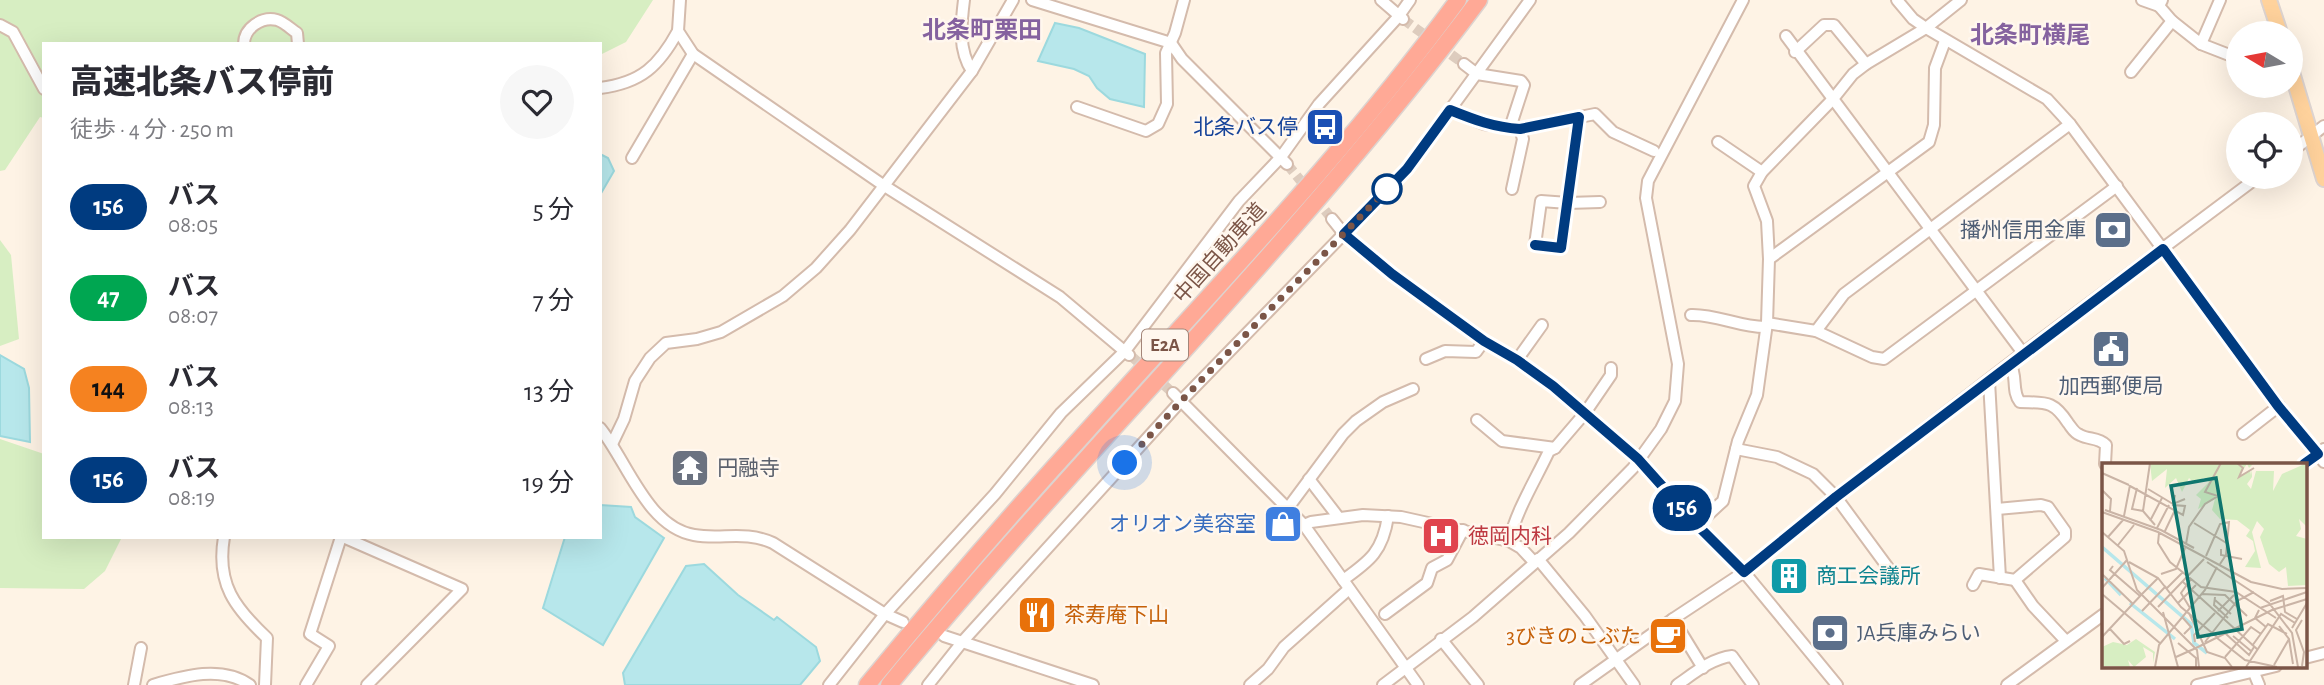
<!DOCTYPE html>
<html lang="ja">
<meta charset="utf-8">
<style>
body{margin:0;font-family:"Alegreya Sans","Noto Sans JP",sans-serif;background:#f7f7f7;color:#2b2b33;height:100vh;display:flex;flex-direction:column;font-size:26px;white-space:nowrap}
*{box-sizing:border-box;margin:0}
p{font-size:23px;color:#7c7c81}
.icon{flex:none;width:38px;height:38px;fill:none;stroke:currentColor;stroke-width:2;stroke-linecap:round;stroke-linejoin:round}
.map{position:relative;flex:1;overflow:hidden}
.details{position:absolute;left:42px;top:42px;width:560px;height:497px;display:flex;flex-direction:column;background:#fff;border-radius:0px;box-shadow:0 7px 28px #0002}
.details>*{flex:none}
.badge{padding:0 14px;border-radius:23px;font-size:24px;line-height:46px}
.needle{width:46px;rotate:280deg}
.controls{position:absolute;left:2226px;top:21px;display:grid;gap:14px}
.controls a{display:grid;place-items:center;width:77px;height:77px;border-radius:50%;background:#fff;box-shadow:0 7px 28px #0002;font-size:35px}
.you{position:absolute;width:35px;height:35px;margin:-18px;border:5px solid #fff;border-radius:50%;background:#1a73e8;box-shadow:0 0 0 10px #1a73e833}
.map>.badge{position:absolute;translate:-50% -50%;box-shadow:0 0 0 4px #fff}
.round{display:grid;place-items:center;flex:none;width:74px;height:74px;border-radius:37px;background:#f7f7f7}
.overview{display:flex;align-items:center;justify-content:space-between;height:119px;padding:0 28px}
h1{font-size:33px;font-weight:800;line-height:52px}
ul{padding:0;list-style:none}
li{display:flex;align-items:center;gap:21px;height:91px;padding:0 28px}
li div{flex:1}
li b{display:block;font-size:26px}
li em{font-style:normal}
li .badge{min-width:77px;font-weight:700;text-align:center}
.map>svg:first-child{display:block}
.green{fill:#d7eec2}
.water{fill:#b7e7eb;stroke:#9cd9de;stroke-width:2}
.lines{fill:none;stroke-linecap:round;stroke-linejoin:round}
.minor-tunnel{stroke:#ddccbe;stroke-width:10;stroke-dasharray:10 5;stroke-linecap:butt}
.minor-casing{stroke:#d4bbac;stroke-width:14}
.major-casing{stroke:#ddd3cf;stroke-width:18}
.highway-casing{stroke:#ddd3cf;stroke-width:19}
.minor{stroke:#fff;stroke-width:10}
.major{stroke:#ffd29c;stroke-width:14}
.highway{stroke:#ffa996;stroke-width:16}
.line-casing{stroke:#fff;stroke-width:16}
.line{stroke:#003b80;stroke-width:10}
.walk{stroke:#7b5547;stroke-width:7;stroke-dasharray:0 12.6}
.stop-dot{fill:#fff;stroke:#003b80;stroke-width:3.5}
.labels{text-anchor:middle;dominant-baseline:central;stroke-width:5;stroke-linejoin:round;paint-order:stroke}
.shield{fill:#fff7ee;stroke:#a38679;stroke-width:2}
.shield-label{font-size:19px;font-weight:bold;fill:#7b5547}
.transit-label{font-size:21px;fill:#164399;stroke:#fff7ee;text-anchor:end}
.service-label{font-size:21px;fill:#4e5e75;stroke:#fff7ee;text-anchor:end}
.street-label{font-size:21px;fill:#7b5547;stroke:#fff7ee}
.worship-label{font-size:21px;fill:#5b616d;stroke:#fff7ee;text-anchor:start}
.shop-label{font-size:21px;fill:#366cbe;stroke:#fff7ee;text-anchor:end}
.health-label{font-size:21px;fill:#be3a42;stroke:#fff7ee;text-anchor:start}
.culture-label{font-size:21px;fill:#0d838f;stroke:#fff7ee;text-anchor:start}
.food-label{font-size:21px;fill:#c56008;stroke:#fff7ee;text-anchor:start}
.quarter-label{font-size:24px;font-weight:bold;fill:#85629f;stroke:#fff7ee}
.inset-river{fill:none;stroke:#b7e7eb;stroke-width:3.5}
.inset-road{fill:none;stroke:#cab4a6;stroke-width:2}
.view{fill:#0f766e;fill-opacity:0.15;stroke:#0f766e;stroke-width:3.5}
.inset-edge{fill:none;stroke:#7b5547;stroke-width:3.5}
</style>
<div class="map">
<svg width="2324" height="685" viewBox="0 0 2324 685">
<rect width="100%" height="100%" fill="#fef3e5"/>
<!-- green -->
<g class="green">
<path d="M0,0H653L626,42L600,55V44H44V118L40,117L5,170L0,171Z"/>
<path d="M0,240L11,255L19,339L0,346Z"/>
<path d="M0,439L44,454V537H122L105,571L84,589L0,588Z"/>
</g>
<!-- water -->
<g class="water">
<path d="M1055,23L1079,28L1145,54L1144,107L1110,99L1097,88L1089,76L1074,69L1038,61Z"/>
<path d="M600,154L608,158L614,171L600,195Z"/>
<path d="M0,355L24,369L29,388L30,442L0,436Z"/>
<path d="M600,505L631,507L635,517L664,538L603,645L543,608L565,537H600Z"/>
<path d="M704,564L738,595L774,620L777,617L816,647L820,661L800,685H625L623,673L686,566Z"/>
</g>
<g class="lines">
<!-- minor-tunnel -->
<g class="minor-tunnel">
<path d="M1403,19L1464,64"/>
<path d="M1287,164L1332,219"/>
<path d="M1130,355L1173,393"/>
</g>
<!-- minor casing -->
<g class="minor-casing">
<g id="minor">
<path d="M680,0L678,31L693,54L883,185L1060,297L1129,355"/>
<path d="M964,0C961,24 958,50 972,71"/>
<path d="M1032,0L1171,43L1182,59L1287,164"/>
<path d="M1381,0L1403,19"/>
<path d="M1897,0L1913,19L1926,28L2047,99L2070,124L2279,406L2324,462"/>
<path d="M2142,0L2159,6"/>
<path d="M2162,0L2159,6L2172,21L2201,44L2220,0"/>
<path d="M0,25L13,32L44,89"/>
<path d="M1786,36L2023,353"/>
<path d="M244,44C244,28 262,16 277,20C284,22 291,29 297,33L298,44"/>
<path d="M2201,44L2237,58"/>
<path d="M1795,52L1824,25H1834L1866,64"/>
<path d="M1464,64L1477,74L1521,81L1524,85L1510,128"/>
<path d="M2131,72L2172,21"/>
<path d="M600,88C641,83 659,66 678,31"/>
<path d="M1077,107L1146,131L1158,124L1167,104L1166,53L1175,33L1184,0"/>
<path d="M1450,110L1484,124L1520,129L1595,114L1613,132L1654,151"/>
<path d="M1579,117L1561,248L1535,245L1541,201L1568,203L1600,202"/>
<path d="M1718,142L1762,172"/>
<path d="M2291,152L2324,126"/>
<path d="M632,158L693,54"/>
<path d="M1512,189L1523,139L1520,129"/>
<path d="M1332,219L1344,234L1392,274L1484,341L1517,360L1553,386L1638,459L1697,525L1744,572L1837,685"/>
<path d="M1769,259L1929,142L1934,125L1935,68L1945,41"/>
<path d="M1691,315C1716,314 1739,327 1765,327"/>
<path d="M1767,323L1816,331L1872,357L1884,359L2117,186"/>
<path d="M1816,331L1844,294L2070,124"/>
<path d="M1426,359L1445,351L1476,352L1484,341"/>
<path d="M1517,360L1542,325"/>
<path d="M2010,364C2018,376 2011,391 2020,402C2046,403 2053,400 2068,423C2072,428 2074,433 2080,435C2089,440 2098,437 2106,445L2105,464"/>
<path d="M1989,381L2000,578"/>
<path d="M1173,393L1304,525L1418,685"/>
<path d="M1477,420L1502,441L1555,448"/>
<path d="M600,428C627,461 647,527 694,535C722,540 744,530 773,543L885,614L903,622"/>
<path d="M2243,434L2279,406"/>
<path d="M612,444L624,419L635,381L650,358L666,343L697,339L721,332L783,296L816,268L850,230L972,71L1013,0"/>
<path d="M1736,449L1777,457L1813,474L1836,497L1889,569"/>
<path d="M2304,464L2324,449"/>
<path d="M1309,479L1339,518"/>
<path d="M1288,508L1343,434L1356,421L1383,402L1413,389"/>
<path d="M1304,525L1311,522L1363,515L1401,517L1509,541L1521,548L1534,562"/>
<path d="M1697,525L1723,501L1738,441L1757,395L1767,323L1769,259L1767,221L1754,186L1762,172L1833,99L1853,74L1866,64L1926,28L1961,0"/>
<path d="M224,537C216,584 235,608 267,638L265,685"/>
<path d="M343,537L462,589L367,685"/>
<path d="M1509,541C1517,509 1535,481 1549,451L1555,448L1585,413L1611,375V368"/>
<path d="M1538,559L1585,616L1634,685"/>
<path d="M1343,580C1370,561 1383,551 1388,516"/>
<path d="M2015,580L2033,606L2066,641"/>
<path d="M1973,585L1979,574L2015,580L2065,537V531L2048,507L2041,505L1997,509"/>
<path d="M1385,614L1427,583L1432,568L1447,560L1463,530"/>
<path d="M1673,619L1703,668"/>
<path d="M944,636L1093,685"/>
<path d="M1441,639L1478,685"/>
<path d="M2305,658L2324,653"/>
<path d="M2252,668L2259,685"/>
<path d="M134,685L141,648"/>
<path d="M153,685C184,676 221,665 250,685"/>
<path d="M306,685L329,646L310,634L341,537"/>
<path d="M829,685L885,614L995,494L1061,413L1125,351L1239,201L1281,157L1319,104L1398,17L1410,0"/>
<path d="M928,685L963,641L1181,401L1407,169L1530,0"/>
<path d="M1250,685L1268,669L1284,647L1349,589"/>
<path d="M1383,685L1473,617L1569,533L1633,468L1661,429L1675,401L1678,364L1646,198L1648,181L1743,0"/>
<path d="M1580,685L1673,619L1744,572L1836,497L2023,353L2258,177"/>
<path d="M1677,685C1693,674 1712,658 1732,656L1753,685"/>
<path d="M2007,685L2104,614"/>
<path d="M2197,685L2276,666"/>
</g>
</g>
<!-- major casing -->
<g class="major-casing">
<g id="major">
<path d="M2269,0L2280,33"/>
<path d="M2291,69L2324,179"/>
</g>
</g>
<!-- highway casing -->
<g class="highway-casing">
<g id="highway">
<path d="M867,685C938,599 1010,515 1085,433C1212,291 1345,154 1458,0"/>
<path d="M889,685C1081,452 1298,242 1479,0"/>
</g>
</g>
<!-- minor -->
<use href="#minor" class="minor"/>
<!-- major -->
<use href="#major" class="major"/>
<!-- highway -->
<use href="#highway" class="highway"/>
</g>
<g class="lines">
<!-- line casing -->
<g class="line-casing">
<path id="line" d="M1535,245L1561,248L1579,117L1520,129C1493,127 1475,120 1450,110L1407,169L1344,234L1392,274L1484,341L1517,360L1553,386L1638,459L1697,525L1744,572L1836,497L2163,249L2278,406L2318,454L2304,464"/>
</g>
<!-- line -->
<use href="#line" class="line"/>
<!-- walk -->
<path class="walk" d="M1125,463L1181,401L1393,183L1387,189"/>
</g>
<!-- icons -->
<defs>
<g id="bus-square" transform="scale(2.0125)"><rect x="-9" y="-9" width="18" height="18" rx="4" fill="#1a4fb4" stroke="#fff7ee"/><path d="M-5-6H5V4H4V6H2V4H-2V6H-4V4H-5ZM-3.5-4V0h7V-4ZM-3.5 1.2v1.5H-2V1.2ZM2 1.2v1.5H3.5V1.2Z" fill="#fff"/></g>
<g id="bank-square" transform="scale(2.0125)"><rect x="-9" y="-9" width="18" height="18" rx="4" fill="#5c6f8a" stroke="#fff7ee"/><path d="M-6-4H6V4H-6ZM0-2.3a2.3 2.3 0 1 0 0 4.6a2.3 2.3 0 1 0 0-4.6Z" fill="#fff"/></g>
<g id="civic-square" transform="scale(2.0125)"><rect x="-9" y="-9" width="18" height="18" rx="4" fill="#5c6f8a" stroke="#fff7ee"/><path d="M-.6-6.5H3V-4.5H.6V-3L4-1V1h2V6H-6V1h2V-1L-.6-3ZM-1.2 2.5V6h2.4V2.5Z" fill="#fff"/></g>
<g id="temple-square" transform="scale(2.0125)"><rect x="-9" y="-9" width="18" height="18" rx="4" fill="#6b7280" stroke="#fff7ee"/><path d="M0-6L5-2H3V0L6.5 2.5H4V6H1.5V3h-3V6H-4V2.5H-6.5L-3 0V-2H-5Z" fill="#fff"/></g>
<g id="shop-square" transform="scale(2.0125)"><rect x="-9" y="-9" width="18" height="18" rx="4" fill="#3f7fe0" stroke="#fff7ee"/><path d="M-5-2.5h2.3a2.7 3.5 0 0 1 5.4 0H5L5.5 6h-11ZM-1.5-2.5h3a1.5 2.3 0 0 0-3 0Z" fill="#fff"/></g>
<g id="hospital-square" transform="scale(2.0125)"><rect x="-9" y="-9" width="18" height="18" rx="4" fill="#e0444e" stroke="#fff7ee"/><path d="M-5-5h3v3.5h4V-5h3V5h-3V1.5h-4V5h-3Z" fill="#fff"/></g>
<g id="building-square" transform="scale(2.0125)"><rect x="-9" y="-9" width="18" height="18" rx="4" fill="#0f9aa8" stroke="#fff7ee"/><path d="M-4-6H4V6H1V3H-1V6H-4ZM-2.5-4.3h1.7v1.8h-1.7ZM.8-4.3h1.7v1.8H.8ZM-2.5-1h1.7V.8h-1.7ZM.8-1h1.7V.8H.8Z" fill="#fff"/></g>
<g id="restaurant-square" transform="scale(2.0125)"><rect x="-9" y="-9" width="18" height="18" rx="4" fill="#e8710a" stroke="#fff7ee"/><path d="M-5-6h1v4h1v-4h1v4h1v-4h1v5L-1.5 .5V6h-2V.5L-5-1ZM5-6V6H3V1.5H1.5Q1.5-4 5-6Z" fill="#fff"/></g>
<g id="cafe-square" transform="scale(2.0125)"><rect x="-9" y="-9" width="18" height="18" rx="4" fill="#e8710a" stroke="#fff7ee"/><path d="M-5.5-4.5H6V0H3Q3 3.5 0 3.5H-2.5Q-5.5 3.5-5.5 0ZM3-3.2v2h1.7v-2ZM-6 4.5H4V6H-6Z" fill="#fff"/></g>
</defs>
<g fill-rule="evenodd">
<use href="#bus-square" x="1325" y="127"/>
<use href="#bank-square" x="2113" y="230"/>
<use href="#civic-square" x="2111" y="349"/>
<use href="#temple-square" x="690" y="468"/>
<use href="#shop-square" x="1283" y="524"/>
<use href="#hospital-square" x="1441" y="536"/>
<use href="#building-square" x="1789" y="576"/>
<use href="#restaurant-square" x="1037" y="615"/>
<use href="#bank-square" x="1830" y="633"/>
<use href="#cafe-square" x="1668" y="636"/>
</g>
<!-- markers -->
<circle class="stop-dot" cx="1387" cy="189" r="14"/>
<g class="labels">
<!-- shield labels -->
<rect class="shield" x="1142" y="329.5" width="46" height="31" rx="5"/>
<g class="shield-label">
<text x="1165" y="345">E2A</text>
</g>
<!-- transit labels -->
<g class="transit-label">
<text x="1298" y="127">北条バス停</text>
</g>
<!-- service labels -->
<g class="service-label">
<text x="2086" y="230">播州信用金庫</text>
<text x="2111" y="386" text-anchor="middle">加西郵便局</text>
<text x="1857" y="633" text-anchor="start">JA兵庫みらい</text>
</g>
<!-- street labels -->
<g class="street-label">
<text transform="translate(1220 253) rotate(-48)">中国自動車道</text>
</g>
<!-- worship labels -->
<g class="worship-label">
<text x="717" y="468">円融寺</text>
</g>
<!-- shop labels -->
<g class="shop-label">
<text x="1256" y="524">オリオン美容室</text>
</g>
<!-- health labels -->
<g class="health-label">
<text x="1468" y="536">徳岡内科</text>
</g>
<!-- culture labels -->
<g class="culture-label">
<text x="1816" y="576">商工会議所</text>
</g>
<!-- food labels -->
<g class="food-label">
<text x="1064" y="615">茶寿庵下山</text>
<text x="1641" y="636" text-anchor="end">3びきのこぶた</text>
</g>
<!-- quarter labels -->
<g class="quarter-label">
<text x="982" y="31">北条町栗田</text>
<text x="2030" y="36">北条町横尾</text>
</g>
</g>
<!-- overview -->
<g transform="translate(2102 463)">
<rect width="205" height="205" fill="#fef3e5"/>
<path d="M48,0H152L147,5L145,1L136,14L148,7L149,12L150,6V14L145,21L149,26L154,8H172L171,28L180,11L205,0V64L197,56L199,66L194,73L205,76V122L186,123L184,104L177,109L167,101L158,74L162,66L155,58L150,69L159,105L143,104L153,88L151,78L144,73L148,67L135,57L118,56L110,47L113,36L96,46L99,36L94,32L107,19L102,15L92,20L87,15L80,29L74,15L63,25L65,6L50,18ZM34,176L53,189L51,200V190L41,184L44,194L32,204L26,197L28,204L0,203V184L11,179L25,182Z" fill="#d7eec2"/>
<path class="inset-river" d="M0,84L89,161L92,180L105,190M3,115L19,132M28,140L73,176"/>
<path class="inset-road" d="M135,0L141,5L137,14L152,5M0,10L27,22M28,23L81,52L83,43L71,42L73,32M35,25L30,46L41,48L53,62M46,26L71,41L83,36M0,27L9,36L8,48M3,47L59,67L92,85M41,48L48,0M0,49L56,69L149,119L180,126L205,125M22,53L28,22M48,58L60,35M92,60L126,81M55,65L67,42M63,68L73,47M0,69L22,88L35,127L95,187L97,204M57,70L56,80L68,99L99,124L134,129L174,155M6,74L21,57M84,81L87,64L103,41L116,33L103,29L119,0M16,82L32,62M119,86V92L140,96M104,93L118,61L127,59L124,92L118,101M27,99L56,115L79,144L115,174M105,99L167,140L190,170L196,204M11,103L8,107L38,133M0,111L31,141M59,111L74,106L83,85M81,119L155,186M0,125L25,97M65,125L81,109M0,131L59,181M40,131L56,115M99,131L123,132L145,153M113,134L112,142L126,155M113,137L129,151M168,138L181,133L183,149L195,156M76,140L94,122M56,144L102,96M88,145L79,130L89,116M158,145L205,129M157,147L153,155L164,164M40,148L64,123M116,148L132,132M61,149L76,204M87,150L105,189L123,195L130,204M81,155L89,164L82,171M200,157L194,167L202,189L200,203M177,163L187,176L191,201M190,165L205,140M8,166L22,181L28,178M124,171L147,192L152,184M131,173L149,188M0,174L40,131M115,175L143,197L175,204M93,179L92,172L113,150M103,179L135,138L152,129M76,180L94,195V204M150,183L166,161L185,171M94,185L170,147L205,136M74,194L94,185M123,194L149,164L159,171M172,202L187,176M53,204L57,182L103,127L115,104M144,204L179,151L193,160"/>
<path class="view" d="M114,15L140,166L96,174L69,23Z"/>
<rect width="205" height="205" class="inset-edge"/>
</g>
</svg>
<div class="controls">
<a><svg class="needle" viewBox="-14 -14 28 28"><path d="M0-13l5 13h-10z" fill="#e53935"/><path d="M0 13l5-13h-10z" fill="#7c7c81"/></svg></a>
<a><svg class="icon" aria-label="locate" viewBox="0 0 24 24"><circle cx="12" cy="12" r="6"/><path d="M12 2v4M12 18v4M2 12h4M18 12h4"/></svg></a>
</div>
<div class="you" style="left:1125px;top:463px"></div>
<b class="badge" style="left:1682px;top:508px;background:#003b80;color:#fff">156</b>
<section class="details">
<div class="overview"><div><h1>高速北条バス停前</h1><p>徒歩 · 4 分 · 250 m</p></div><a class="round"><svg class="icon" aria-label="heart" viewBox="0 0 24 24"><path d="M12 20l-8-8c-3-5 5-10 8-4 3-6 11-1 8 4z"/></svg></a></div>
<ul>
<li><span class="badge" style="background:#003b80;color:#fff">156</span><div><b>バス</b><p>08:05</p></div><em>5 分</em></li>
<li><span class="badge" style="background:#00a651;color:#fff">47</span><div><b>バス</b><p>08:07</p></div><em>7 分</em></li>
<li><span class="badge" style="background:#f58220;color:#111">144</span><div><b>バス</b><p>08:13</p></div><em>13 分</em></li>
<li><span class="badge" style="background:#003b80;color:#fff">156</span><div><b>バス</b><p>08:19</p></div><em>19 分</em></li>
</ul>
</section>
</div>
